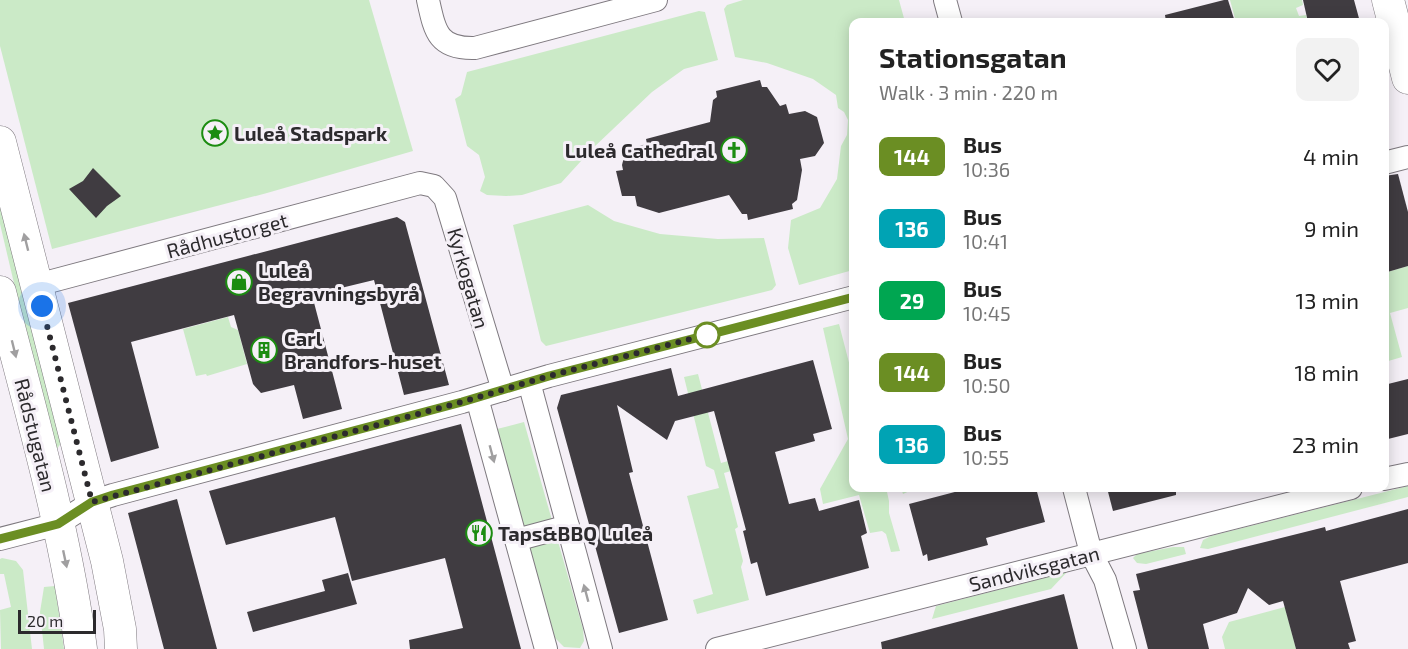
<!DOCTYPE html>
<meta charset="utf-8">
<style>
body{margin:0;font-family:"Exo 2",sans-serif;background:#f2f2f2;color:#222;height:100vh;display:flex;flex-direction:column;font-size:22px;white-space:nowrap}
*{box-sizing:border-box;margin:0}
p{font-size:20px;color:#767676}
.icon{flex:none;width:33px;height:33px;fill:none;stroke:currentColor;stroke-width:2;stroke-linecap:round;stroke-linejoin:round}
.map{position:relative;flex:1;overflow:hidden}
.panel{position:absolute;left:849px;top:18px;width:540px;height:474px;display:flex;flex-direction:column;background:#fff;border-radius:12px;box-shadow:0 3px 15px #0003}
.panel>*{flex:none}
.badge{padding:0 12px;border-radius:9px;font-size:21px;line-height:39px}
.scale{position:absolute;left:18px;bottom:15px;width:78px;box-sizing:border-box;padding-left:6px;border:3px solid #2c2a2d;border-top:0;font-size:16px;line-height:21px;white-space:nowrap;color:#2c2a2d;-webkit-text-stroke:4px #f5f0f7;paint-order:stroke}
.you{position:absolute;width:30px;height:30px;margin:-15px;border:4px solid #fff;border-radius:50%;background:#1a73e8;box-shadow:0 0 0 9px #1a73e833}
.map>.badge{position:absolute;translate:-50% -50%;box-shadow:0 0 0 3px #fff}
.round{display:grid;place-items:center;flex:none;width:63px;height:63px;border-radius:12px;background:#f2f2f2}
.headline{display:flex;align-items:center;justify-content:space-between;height:102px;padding:0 30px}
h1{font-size:28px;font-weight:700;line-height:45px}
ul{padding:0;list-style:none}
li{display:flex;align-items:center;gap:18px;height:72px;padding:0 30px}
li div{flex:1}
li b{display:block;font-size:22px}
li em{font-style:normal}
li .badge{min-width:66px;font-weight:700;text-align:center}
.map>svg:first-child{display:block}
.green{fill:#cbeac7}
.building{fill:#403c41}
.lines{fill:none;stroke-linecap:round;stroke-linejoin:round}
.street-casing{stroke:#7e797f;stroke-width:24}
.secondary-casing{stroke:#7e797f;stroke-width:33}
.street{stroke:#fff;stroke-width:22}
.secondary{stroke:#fff;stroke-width:32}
.oneway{fill:#a09fa0}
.line-casing{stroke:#fff;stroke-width:14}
.line{stroke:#6b8e23;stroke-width:9}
.walk{stroke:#2c2a2d;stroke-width:6;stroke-dasharray:0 10.8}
.stop-dot{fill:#fff;stroke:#6b8e23;stroke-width:3}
.labels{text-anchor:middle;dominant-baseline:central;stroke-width:6;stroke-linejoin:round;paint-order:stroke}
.poi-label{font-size:20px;font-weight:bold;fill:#2c2a2d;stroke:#f5f0f7;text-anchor:start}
.street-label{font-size:20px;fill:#2c2a2d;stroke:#f5f0f7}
</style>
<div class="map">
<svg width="1408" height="649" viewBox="0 0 1408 649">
<rect width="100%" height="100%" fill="#f5f0f7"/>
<!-- green -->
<g class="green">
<path d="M0,0H369L413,151L267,193L52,249L0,46Z"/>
<path d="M743,0H899L905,22H854L853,270L799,285L788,248L791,220L820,208L837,179L841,146L847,135L848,120L844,112L838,108L836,95L813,79L767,63L735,57L724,9L727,5Z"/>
<path d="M1230,0H1302L1303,5L1296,8L1299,16L1306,15L1308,22H1236Z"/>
<path d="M699,11L705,12L706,16L718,60L684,69L652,92L592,149L561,183L522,195L506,196L487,195L480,191L485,177L479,155L467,146L455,99L461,95L467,72Z"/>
<path d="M0,183L61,443L57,449L39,389L0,224Z"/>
<path d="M588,205L614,221L660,234L718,239L764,238L776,285L772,290L546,346L541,341L513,225Z"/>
<path d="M1408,266V308L1390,313L1402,357L1385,362L1384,273Z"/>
<path d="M228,317L231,327L238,330L247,364L207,376L206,374L196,376L183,329Z"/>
<path d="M839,324L853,378L854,488H916L903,494L901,488L887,492L889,501V513L900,551L891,552L886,534L882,531L870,533L859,495L823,504L820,489L848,439L823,328Z"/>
<path d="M698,374L721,463L746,456L748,466L724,473L738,527L735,529L743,561L741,567L749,600L697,614L693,600L713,594L687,496L719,488L714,470L706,466L684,377Z"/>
<path d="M524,422L583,629L584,641L580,648L564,647L555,638L497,429Z"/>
<path d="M1408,486V497L1208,549L1200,548L1203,540L1211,536Z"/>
<path d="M1173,547H1184L1186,554L1146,564L1137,563L1133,558L1137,554Z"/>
<path d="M2,558L16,561L23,570L32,649H1L0,610L11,607L4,574H0V559Z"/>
<path d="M1067,572L1051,589L932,619L936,606Z"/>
<path d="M55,586L64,649H44L40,612L44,587Z"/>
<path d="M1285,607L1296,649H1225L1222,637L1229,622Z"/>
</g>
<!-- building -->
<g class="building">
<path d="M1224,0H1228L1235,22H1166L1165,15Z"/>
<path d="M1303,0H1354L1360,22H1308Z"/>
<path d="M760,80L762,87H767L780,106L786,104L789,114L805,111L817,117L824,143L815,156L800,159L802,170L797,200L792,204L793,209L748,220L747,214H742L729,195L659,213L637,206L635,196H622L616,171L623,170L622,165L625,153L629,148L647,144L646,139L710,122L713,100L717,97L716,91Z"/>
<path d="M93,168L121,196L107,206L96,218L69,189L83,181Z"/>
<path d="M1398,174L1408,212V266L1384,273V176Z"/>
<path d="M397,217L405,222L449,385L404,395L374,280L312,295L342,409L303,419L294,385L261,393L253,384L234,315L131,342L159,448L111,462L68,303Z"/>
<path d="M813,360L832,429L813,434L815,441L775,452L789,504L815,498L819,511L859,500L867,533L861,536L869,568L766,596L757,562L751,564L743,531L746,530L714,411L675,421L667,440L617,405L633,472L629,473L668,620L619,633L557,408L561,395L671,368L678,396Z"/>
<path d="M1408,379V434L1384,440V385Z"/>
<path d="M461,424L521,649H410L409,640L463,628L445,558L352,581L335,517L226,545L209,491Z"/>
<path d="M970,488H1036L1045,522L986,538L988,545L928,561L927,554L923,556L909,504Z"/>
<path d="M1107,488H1176V495L1113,511Z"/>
<path d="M177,499L192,556L217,649H164L128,513Z"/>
<path d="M1408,509V563L1340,581L1356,641L1348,643L1350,649H1296L1283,601L1269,605L1248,588L1237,613L1203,624L1209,649H1148L1133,591L1140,590L1136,574L1325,527L1326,531Z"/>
<path d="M348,573L357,604L253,632L247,612L325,591L322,580Z"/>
<path d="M1064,594L1078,649H882L881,642Z"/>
</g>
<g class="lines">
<!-- street casing -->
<g class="street-casing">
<g id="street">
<path d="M428,0C435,32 438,49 475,48L656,0"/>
<path d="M945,0L951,22"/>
<path d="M1384,163L1408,157"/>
<path d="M37,285L420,183L434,186L445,198L503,390"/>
<path d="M529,382L601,649"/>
<path d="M477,398L546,649"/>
<path d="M1384,479L1408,474"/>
<path d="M1074,488L1091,553L1105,580L1125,649"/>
<path d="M0,539L58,524L92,502L113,495L462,402L549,376L854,297"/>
<path d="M516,540L568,526"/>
<path d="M717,649L1351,488"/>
</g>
</g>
<!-- secondary casing -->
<g class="secondary-casing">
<g id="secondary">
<path d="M1388,0L1408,78"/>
<path d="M0,142L107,561L120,629L121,649"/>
<path d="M0,292C30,410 65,528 81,649"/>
</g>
</g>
<!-- street -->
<use href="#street" class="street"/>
<!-- secondary -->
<use href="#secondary" class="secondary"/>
</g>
<!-- one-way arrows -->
<defs><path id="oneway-solid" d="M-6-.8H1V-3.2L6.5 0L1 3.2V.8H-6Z" transform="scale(1.5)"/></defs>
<g class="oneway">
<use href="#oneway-solid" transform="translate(26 242) rotate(-104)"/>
<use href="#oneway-solid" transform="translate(14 349) rotate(76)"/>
<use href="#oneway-solid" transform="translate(492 454) rotate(75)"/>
<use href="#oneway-solid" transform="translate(65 559) rotate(78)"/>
<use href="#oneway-solid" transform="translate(586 593) rotate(-105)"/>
</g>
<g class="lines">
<!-- line casing -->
<g class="line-casing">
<path id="line" d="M0,539L58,524L92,502L113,495L462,402L549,376L854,297"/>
</g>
<!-- line -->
<use href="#line" class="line"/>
<!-- walk -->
<path class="walk" d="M42,306L92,502L462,402L549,376L710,334L707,335"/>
</g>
<!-- icons -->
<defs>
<g id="sight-ring" transform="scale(1.35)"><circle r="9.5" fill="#f5f0f7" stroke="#1c8c11" stroke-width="1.5"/><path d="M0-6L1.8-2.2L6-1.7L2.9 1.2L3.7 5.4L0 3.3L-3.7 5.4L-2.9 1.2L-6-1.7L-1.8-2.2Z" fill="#1c8c11"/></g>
<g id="church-ring" transform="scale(1.35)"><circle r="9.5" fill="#f5f0f7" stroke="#1c8c11" stroke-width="1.5"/><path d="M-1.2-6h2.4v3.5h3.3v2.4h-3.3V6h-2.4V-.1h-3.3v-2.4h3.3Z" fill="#1c8c11"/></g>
<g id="shop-ring" transform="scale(1.35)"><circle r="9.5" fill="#f5f0f7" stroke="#1c8c11" stroke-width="1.5"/><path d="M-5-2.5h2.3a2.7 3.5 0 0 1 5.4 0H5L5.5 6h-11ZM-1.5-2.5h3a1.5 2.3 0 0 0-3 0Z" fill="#1c8c11"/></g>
<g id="building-ring" transform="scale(1.35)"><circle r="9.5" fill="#f5f0f7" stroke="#1c8c11" stroke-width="1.5"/><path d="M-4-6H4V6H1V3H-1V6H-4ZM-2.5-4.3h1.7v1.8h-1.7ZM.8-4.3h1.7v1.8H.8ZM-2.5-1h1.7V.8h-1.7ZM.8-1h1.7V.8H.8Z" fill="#1c8c11"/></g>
<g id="restaurant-ring" transform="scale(1.35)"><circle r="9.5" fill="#f5f0f7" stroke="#1c8c11" stroke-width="1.5"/><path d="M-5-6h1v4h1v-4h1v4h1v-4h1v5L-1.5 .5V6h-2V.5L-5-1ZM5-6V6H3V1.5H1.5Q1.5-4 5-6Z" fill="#1c8c11"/></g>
</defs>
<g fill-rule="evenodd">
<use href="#sight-ring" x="215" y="133"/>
<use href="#church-ring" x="734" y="150"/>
<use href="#shop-ring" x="239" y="282"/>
<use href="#building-ring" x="264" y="350"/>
<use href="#restaurant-ring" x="479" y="533"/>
</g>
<!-- markers -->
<circle class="stop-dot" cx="707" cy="335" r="12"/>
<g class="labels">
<!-- poi labels -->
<g class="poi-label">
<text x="234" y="133">Luleå Stadspark</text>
<text x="714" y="150" text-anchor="end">Luleå Cathedral</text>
<text x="258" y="270">Luleå<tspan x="258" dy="23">Begravningsbyrå</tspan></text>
<text x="284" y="338">Carl<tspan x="284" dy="23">Brandfors-huset</tspan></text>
<text x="498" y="533">Taps&amp;BBQ Luleå</text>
</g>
<!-- street labels -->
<g class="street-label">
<text transform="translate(227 235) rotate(-15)">Rådhustorget</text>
<text transform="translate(469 278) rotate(74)">Kyrkogatan</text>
<text transform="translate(36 435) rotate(76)">Rådstugatan</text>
<text transform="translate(1034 568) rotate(-14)">Sandviksgatan</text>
</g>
</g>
</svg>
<div class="scale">20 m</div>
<div class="you" style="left:42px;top:306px"></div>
<section class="panel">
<div class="headline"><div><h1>Stationsgatan</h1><p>Walk · 3 min · 220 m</p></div><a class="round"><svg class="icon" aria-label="heart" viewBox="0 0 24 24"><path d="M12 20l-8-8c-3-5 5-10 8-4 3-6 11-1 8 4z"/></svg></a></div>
<ul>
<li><span class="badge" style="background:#6b8e23;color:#fff">144</span><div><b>Bus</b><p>10:36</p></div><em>4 min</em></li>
<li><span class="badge" style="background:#00a3b4;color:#fff">136</span><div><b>Bus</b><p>10:41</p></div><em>9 min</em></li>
<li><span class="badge" style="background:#00a651;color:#fff">29</span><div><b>Bus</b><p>10:45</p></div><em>13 min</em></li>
<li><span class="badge" style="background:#6b8e23;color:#fff">144</span><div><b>Bus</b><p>10:50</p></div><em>18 min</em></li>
<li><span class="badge" style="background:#00a3b4;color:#fff">136</span><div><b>Bus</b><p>10:55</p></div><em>23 min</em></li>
</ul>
</section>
</div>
